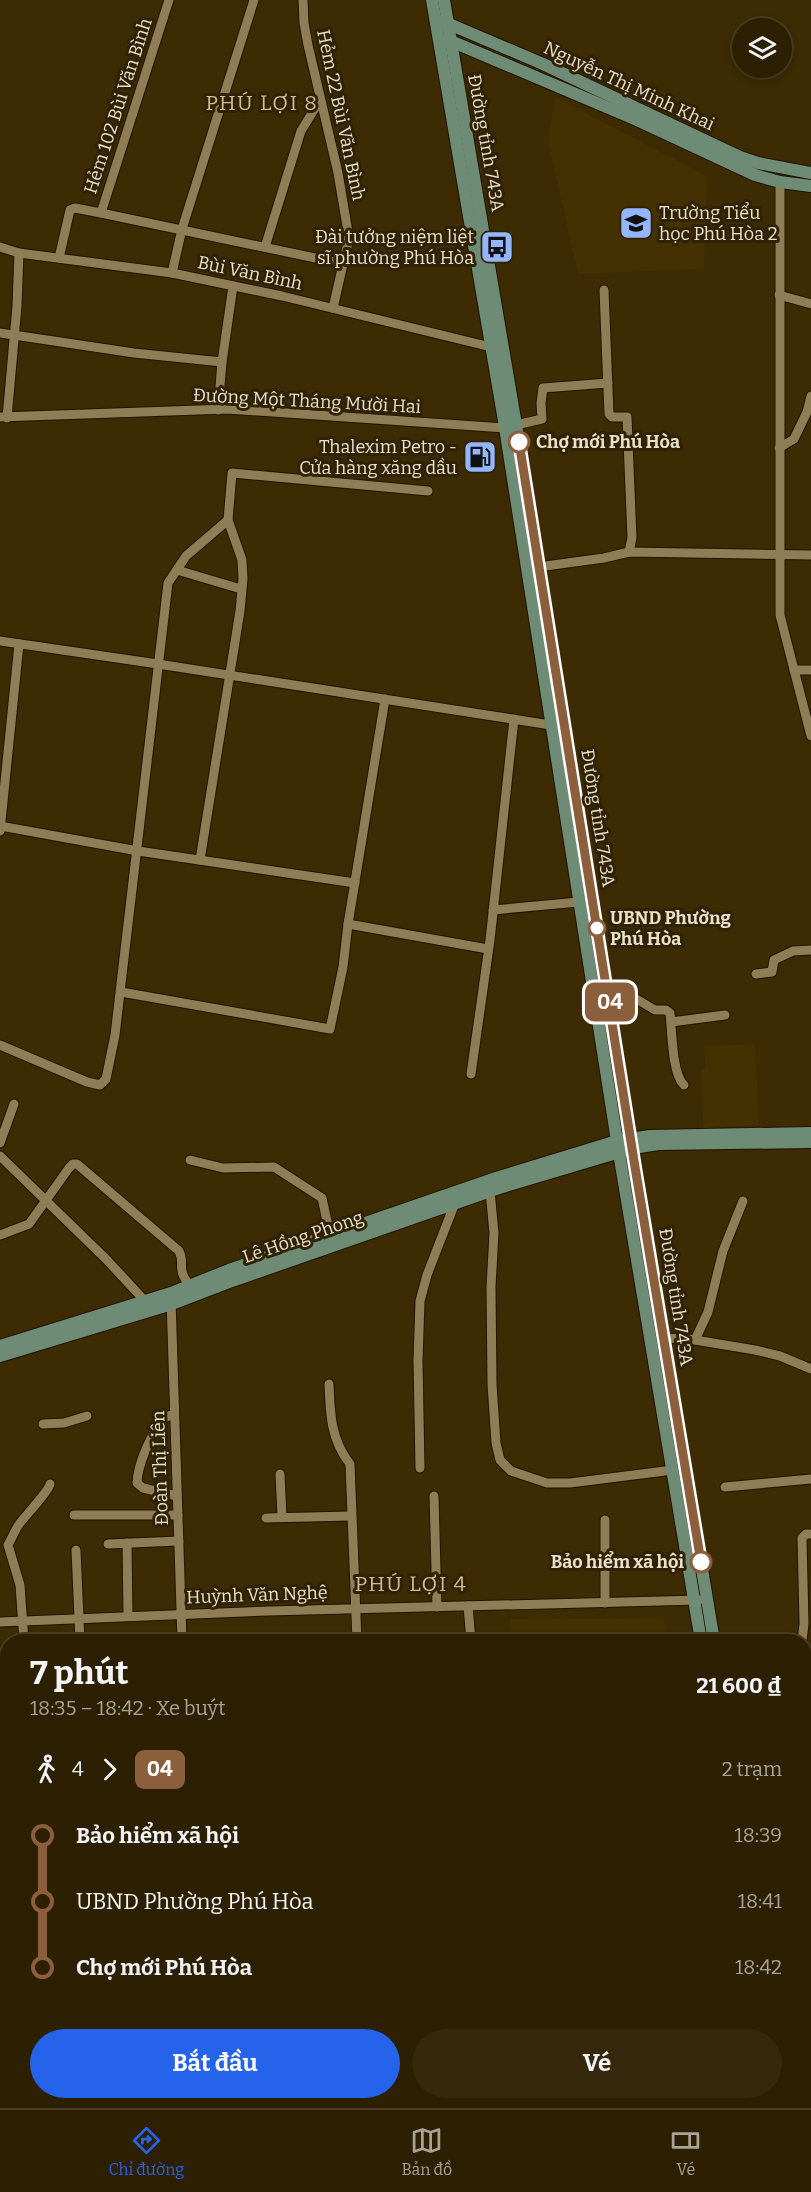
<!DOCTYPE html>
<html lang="vi">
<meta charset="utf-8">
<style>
body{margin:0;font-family:Bitter,serif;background:#35280c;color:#f1f3f6;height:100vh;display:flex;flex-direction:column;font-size:22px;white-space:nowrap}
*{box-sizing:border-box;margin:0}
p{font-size:20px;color:#a7a399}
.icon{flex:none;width:33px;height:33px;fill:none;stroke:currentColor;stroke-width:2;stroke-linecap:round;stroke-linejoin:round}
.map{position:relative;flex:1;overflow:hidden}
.details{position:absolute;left:0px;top:1634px;width:812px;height:476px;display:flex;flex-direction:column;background:#2d2002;border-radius:24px 24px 0 0;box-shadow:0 3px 9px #0003,0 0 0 2px #483e24}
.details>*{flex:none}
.badge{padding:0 12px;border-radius:9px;font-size:21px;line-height:39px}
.buttons{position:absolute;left:732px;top:18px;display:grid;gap:12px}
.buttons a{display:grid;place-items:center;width:60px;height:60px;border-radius:50%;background:#2d2002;box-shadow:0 3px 9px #0003,0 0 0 2px #483e24;font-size:30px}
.map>.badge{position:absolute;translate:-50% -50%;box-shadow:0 0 0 3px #fff}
.legs{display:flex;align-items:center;gap:9px;height:66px;padding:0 30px;font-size:20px}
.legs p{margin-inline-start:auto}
.overview{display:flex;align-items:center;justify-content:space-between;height:102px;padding:0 30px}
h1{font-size:33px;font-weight:700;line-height:45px}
.cta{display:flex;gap:12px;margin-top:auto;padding:12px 30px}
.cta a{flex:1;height:69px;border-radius:36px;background:#2563eb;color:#fff;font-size:24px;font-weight:700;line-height:69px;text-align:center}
.cta a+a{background:#35280c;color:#f1f3f6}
ul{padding:0 30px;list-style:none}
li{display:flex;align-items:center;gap:21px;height:66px;font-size:22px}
li i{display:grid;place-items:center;width:9px;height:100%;margin:0 8px;background:currentColor}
li i::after{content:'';width:15px;height:15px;margin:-8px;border:4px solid;border-radius:50%;background:#2d2002}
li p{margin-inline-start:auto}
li:first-child i{background:linear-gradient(#0000 50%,currentColor 0)}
li:last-child i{background:linear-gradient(currentColor 50%,#0000 0)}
.tabs{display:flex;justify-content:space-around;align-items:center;height:84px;border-top:2px solid #483e24;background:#2d2002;font-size:16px;color:#a7a399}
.tabs a{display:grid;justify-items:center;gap:3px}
.tabs .selected{color:#2563eb}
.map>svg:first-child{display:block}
.built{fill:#443000}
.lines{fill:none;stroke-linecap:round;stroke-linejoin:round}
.street-casing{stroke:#201400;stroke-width:11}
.secondary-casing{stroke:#201400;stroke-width:14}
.street{stroke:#8f7d56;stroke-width:9}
.secondary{stroke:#6e8c75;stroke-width:12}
.line-1-casing{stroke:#fff;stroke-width:14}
.line-1{stroke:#8b5e3c;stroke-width:9}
.stop-1-dot{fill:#fff;stroke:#8b5e3c;stroke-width:3}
.labels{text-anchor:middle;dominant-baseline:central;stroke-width:6;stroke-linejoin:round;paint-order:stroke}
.street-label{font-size:18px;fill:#eae0cc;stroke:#2f2206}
.poi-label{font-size:18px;fill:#eae0cc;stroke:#2f2206;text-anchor:end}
.stop-label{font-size:18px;font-weight:bold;fill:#eae0cc;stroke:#2f2206;text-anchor:start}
.quarter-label{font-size:21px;letter-spacing:1.5px;fill:#d0bb93;stroke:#2f2206}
</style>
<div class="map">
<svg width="811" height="2108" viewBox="0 0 811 2108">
<rect width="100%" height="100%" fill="#3c2b03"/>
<!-- built -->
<g class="built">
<path d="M555,97L707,176L704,269L578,274L548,141Z"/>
<path d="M755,1044L759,1125L703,1128L701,1069H705L704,1046Z"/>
<path d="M664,1618L666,1641H511L510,1619Z"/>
<path d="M0,1765H4L7,1918L0,1919Z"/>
<path d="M804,1905H811V2056L804,2057Z"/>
</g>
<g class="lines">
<!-- street casing -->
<g class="street-casing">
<g id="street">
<path d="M303,0L304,23L308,45L338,173L349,238L333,308"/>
<path d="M780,182V615L811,736"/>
<path d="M101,213L344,264"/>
<path d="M0,247L19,253L172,273L282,296L491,347"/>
<path d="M265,247L301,131L320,100"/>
<path d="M59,258L70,210L75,208L101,213L169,0"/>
<path d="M172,273L182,229L254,0"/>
<path d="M604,290L609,414L612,417H627L632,538L629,552"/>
<path d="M779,295L811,304"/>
<path d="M0,333L134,353L222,362"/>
<path d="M218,410L222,362L233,286"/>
<path d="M0,417L227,409L505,428"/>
<path d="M7,418L17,306L19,253"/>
<path d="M516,425L542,419L541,403L543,388L608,383"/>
<path d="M779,448L794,439L807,412L811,396"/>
<path d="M538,567L604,558L629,552L811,555"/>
<path d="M177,570L241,589"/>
<path d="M0,641L158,664L551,725"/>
<path d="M794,670H811"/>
<path d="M0,826L138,851L355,883"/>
<path d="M0,831L19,644"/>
<path d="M200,860L240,611L243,579L242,560L228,520L232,473L428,491"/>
<path d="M493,910L579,902"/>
<path d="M348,924L488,949"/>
<path d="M756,974L772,972L774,960L793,951L811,950"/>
<path d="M121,992L330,1029L343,967L348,924L385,699"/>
<path d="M609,1000L633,997L655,1010H666L670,1013C672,1031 672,1074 684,1085"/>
<path d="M671,1022L725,1015"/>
<path d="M0,1045L87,1082L100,1085L106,1079L115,1035L168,583L186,556L228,520"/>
<path d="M471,1074L490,940L514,719"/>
<path d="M0,1143L14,1104"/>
<path d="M0,1156L106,1259L145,1301"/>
<path d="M190,1160L223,1168L274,1167L322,1198L330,1235"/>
<path d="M490,1191L494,1233L491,1287L492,1384L496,1443L500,1460L511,1471L547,1483H570L673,1470"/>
<path d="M0,1235L29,1224L69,1168L73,1164H77L179,1251C186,1265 175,1267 190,1286"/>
<path d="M171,1299L182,1641"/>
<path d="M664,1338L689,1339L755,1350L780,1356L811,1369"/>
<path d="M695,1340L708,1312L723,1251L743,1201"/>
<path d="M329,1384C330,1414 331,1440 350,1464L357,1641"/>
<path d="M174,1414L161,1419C151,1438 138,1461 137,1483L143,1488L177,1496"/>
<path d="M43,1424L64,1423L87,1416"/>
<path d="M420,1468L418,1361L420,1301L427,1275L455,1203"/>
<path d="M280,1474L282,1517"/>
<path d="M725,1487L811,1479"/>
<path d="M434,1496L437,1607"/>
<path d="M74,1515H178"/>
<path d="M266,1518L351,1516"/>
<path d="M605,1520V1603"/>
<path d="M127,1543L128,1616"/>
<path d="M108,1544L179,1541"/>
<path d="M76,1550L80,1641"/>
<path d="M468,1606L471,1641"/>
<path d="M0,1622L269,1611L699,1600"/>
<path d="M24,1641L20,1585L8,1545C12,1538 15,1530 20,1523C26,1515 49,1491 50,1484"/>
<path d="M802,1641L804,1624L802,1538L806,1534H811"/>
<path d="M804,1696H811"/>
<path d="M0,2049H8"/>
<path d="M68,2102L71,2108"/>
<path d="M144,2102V2108"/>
<path d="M200,2102V2108"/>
<path d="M275,2102V2108"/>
<path d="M376,2102L377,2108"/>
<path d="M736,2106L811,2103"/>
</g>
</g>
<!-- secondary casing -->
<g class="secondary-casing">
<g id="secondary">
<path d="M432,0L503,415L617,1141L701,1641"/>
<path d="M444,0L516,425L635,1167L714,1641"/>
<path d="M442,21L543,64L740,157L758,163L811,173"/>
<path d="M446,39L637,120L755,175L780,182L811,186"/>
<path d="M0,1346L171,1293L229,1270L496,1178L617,1141L650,1136L811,1133"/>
<path d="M0,1356L172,1304L232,1281L499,1188L633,1148L658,1144L811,1142"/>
<path d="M804,1789H811"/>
<path d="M804,1803H811"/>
<path d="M0,1931L8,1930"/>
<path d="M723,2102L724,2108"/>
<path d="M736,2102L737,2108"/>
</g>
</g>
<!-- street -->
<use href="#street" class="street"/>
<!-- secondary -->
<use href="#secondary" class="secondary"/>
</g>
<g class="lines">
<!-- line-1 casing -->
<g class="line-1-casing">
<path id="line-1" d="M519,442L635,1167L701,1562"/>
</g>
<!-- line-1 -->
<use href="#line-1" class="line-1"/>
</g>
<!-- icons -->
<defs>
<g id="school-square" transform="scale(1.725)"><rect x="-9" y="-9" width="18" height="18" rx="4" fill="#95b6fd" stroke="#2f2206"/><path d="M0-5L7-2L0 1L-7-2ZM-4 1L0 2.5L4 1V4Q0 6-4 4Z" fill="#111"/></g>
<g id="bus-square" transform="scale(1.725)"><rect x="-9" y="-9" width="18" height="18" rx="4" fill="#95b6fd" stroke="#2f2206"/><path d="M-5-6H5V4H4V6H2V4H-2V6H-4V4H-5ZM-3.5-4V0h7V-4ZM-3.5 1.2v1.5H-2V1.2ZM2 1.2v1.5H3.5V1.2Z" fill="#111"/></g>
<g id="fuel-square" transform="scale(1.725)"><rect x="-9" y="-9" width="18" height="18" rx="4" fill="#95b6fd" stroke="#2f2206"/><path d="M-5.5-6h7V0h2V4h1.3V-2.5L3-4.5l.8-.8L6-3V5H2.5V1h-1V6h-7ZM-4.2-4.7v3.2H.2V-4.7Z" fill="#111"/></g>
</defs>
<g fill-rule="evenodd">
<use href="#school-square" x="636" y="223"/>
<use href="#bus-square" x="497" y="247"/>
<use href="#fuel-square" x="480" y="457"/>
</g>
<!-- markers -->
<g class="stop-1-dot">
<circle cx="519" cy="442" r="10"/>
<circle cx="597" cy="928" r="8"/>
<circle cx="701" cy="1562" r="10"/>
</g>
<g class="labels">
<!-- street labels -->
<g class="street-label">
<text transform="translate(629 86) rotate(25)">Nguyễn Thị Minh Khai</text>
<text transform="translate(118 106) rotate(-72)">Hẻm 102 Bùi Văn Bình</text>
<text transform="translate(341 115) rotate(78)">Hẻm 22 Bùi Văn Bình</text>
<text transform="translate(486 143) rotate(80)">Đường tỉnh 743A</text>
<text transform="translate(250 273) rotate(12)">Bùi Văn Bình</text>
<text transform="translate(307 401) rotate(3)">Đường Một Tháng Mười Hai</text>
<text transform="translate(598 818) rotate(81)">Đường tỉnh 743A</text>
<text transform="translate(303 1237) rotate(-19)">Lê Hồng Phong</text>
<text transform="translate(676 1297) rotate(81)">Đường tỉnh 743A</text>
<text transform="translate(160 1468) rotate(-92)">Đoàn Thị Liên</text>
<text transform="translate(257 1595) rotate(-2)">Huỳnh Văn Nghệ</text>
</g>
<!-- poi labels -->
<g class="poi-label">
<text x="659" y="213" text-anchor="start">Trường Tiểu<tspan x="659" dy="21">học Phú Hòa 2</tspan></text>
<text x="474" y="237">Đài tưởng niệm liệt<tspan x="474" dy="21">sĩ phường Phú Hòa</tspan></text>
<text x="457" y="447">Thalexim Petro -<tspan x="457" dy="21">Cửa hàng xăng dầu</tspan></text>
</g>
<!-- stop labels -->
<g class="stop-label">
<text x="536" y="442">Chợ mới Phú Hòa</text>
<text x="610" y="918">UBND Phường<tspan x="610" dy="21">Phú Hòa</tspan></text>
<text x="684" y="1562" text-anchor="end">Bảo hiểm xã hội</text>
</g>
<!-- quarter labels -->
<g class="quarter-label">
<text x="262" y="103">PHÚ LỢI 8</text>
<text x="411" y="1584">PHÚ LỢI 4</text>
</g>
</g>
</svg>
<div class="buttons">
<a><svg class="icon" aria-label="layers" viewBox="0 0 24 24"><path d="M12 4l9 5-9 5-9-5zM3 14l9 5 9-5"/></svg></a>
</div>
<b class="badge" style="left:610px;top:1002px;background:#8b5e3c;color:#fff">04</b>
<section class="details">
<div class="overview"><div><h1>7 phút</h1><p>18:35 – 18:42 · Xe buýt</p></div><b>21 600 ₫</b></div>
<div class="legs"><svg class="icon" aria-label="walk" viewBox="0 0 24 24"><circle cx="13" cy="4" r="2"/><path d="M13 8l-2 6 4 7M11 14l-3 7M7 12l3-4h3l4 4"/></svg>4<svg class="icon" aria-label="forward" viewBox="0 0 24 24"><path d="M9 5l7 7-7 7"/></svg><b class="badge" style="background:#8b5e3c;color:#fff">04</b><p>2 trạm</p></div>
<ul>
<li><i style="color:#8b5e3c"></i><b>Bảo hiểm xã hội</b><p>18:39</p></li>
<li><i style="color:#8b5e3c"></i><span>UBND Phường Phú Hòa</span><p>18:41</p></li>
<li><i style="color:#8b5e3c"></i><b>Chợ mới Phú Hòa</b><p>18:42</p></li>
</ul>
<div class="cta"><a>Bắt đầu</a><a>Vé</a></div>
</section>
</div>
<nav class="tabs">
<a class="selected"><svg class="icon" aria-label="directions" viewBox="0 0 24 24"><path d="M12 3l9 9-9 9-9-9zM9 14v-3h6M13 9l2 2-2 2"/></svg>Chỉ đường</a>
<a><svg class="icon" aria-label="map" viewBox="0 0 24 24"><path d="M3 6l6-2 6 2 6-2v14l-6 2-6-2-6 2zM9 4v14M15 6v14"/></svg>Bản đồ</a>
<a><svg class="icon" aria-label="tickets" viewBox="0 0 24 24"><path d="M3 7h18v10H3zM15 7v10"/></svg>Vé</a>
</nav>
